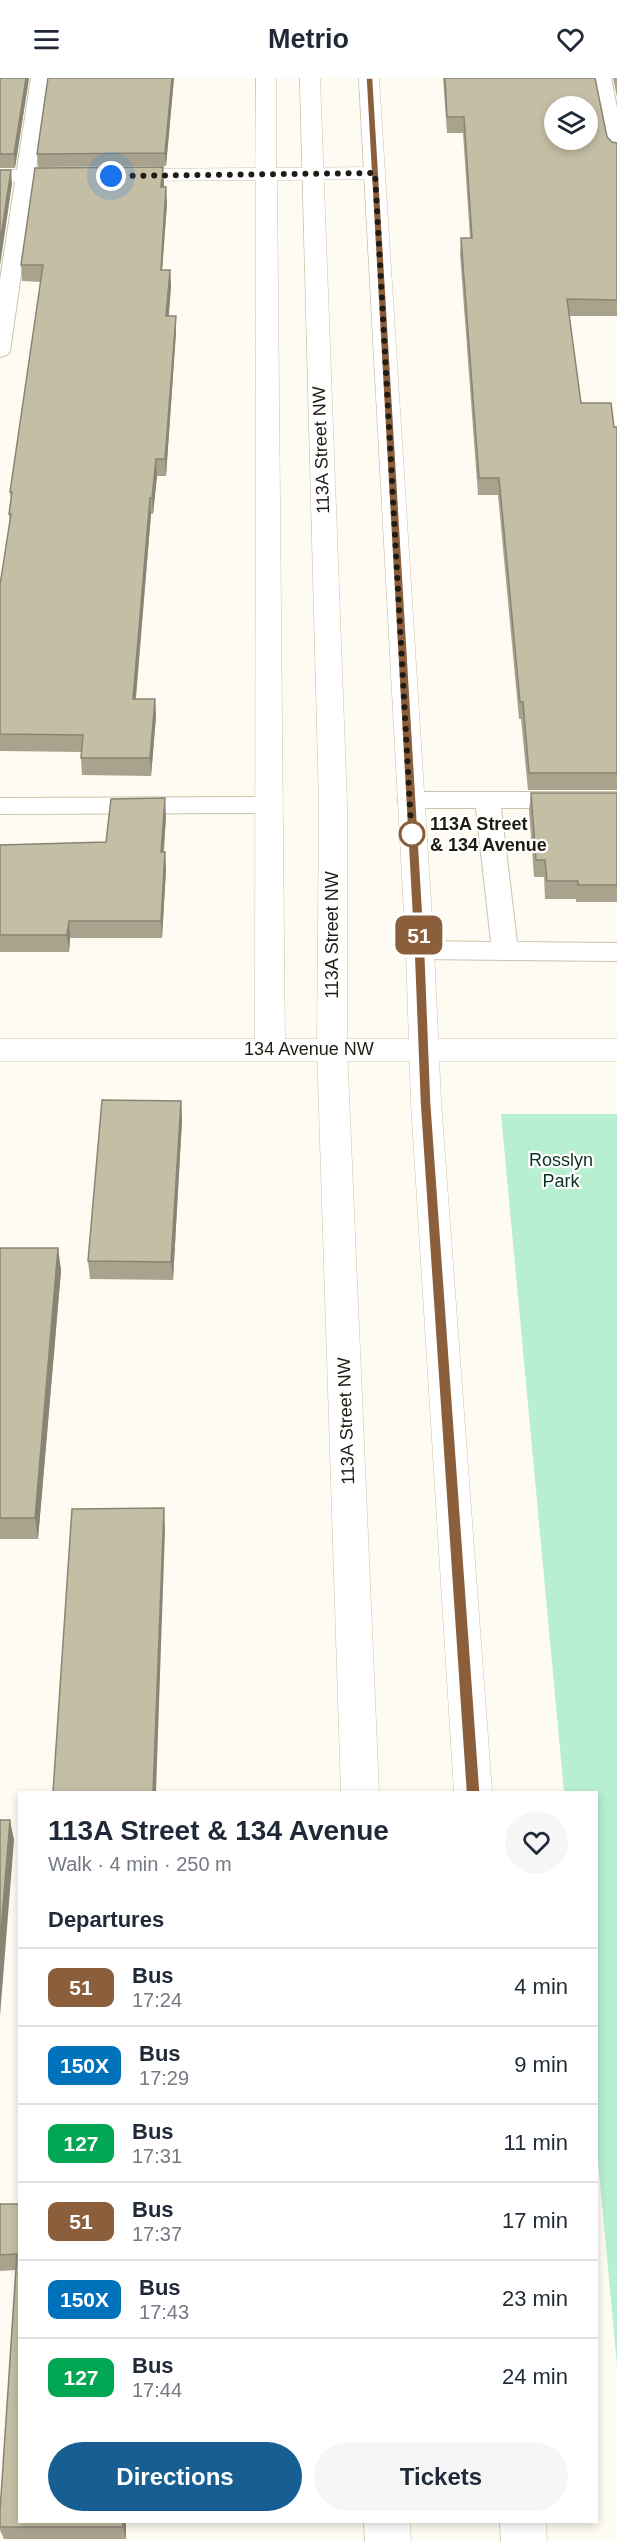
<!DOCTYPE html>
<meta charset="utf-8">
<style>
body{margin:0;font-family:Arial,sans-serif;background:#f6f6f7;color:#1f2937;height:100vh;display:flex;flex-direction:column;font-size:22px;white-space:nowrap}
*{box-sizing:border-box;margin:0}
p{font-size:20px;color:#747a83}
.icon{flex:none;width:33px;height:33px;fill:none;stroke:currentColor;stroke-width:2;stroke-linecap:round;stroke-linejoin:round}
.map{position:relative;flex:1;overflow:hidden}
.drawer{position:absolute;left:18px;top:1713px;width:580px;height:732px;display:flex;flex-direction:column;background:#fff;border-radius:0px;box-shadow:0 3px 9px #0003}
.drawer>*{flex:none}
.badge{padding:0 12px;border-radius:9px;font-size:21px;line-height:39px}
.buttons{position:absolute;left:544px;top:18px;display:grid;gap:12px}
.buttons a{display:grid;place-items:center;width:54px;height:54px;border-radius:50%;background:#fff;box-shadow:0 3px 9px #0003;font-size:30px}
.you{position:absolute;width:30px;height:30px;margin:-15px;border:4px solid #fff;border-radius:50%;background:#1a73e8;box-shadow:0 0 0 9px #1a73e833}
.map>.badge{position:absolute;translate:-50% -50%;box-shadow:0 0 0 3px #fff}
h2{padding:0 30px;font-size:22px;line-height:54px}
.round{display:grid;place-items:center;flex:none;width:63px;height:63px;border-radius:32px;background:#f6f6f7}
.overview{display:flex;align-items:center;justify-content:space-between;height:102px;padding:0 30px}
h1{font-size:28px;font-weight:800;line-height:45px}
.button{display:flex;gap:12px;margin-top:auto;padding:12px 30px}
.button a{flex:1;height:69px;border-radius:36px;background:#175f93;color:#fff;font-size:24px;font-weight:800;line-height:69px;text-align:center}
.button a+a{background:#f6f6f7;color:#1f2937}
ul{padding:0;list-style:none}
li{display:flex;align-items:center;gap:18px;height:78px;padding:0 30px;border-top:2px solid #e0e1e3}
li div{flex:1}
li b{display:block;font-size:22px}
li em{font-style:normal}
li .badge{min-width:66px;font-weight:700;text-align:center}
header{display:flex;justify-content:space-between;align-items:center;height:78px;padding:0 30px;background:#fff;font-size:27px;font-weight:800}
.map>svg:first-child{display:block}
.green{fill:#b8efd0}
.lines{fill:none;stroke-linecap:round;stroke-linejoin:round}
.service-casing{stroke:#cac3ab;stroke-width:2}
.minor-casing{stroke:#cac3ab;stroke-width:1}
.tertiary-casing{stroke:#cac3ab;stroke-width:1}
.secondary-casing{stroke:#cac3ab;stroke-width:1}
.service{fill:#fff;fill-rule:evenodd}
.minor{fill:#fff;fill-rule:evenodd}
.tertiary{fill:#fff;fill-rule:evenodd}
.secondary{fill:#fff;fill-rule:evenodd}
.wall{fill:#a9a38e}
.shaded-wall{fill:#898574}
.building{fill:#c4bea5;stroke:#898574;stroke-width:1.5;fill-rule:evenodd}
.line{fill:#8b5e3c;stroke:#fff;stroke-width:1.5}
.walk{stroke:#1f1c13;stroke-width:6;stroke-dasharray:0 10.8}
.stop-dot{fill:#fff;stroke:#8b5e3c;stroke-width:3}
.labels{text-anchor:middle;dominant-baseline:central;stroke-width:4.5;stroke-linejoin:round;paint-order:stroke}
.street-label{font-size:18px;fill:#1f1c13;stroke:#fff}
.stop-label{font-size:18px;font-weight:bold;fill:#1f1c13;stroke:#fff;text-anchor:start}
.park-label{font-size:18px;fill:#093320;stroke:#fff}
</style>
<header><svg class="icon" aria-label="menu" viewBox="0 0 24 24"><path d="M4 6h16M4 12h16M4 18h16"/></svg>Metrio<svg class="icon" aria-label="heart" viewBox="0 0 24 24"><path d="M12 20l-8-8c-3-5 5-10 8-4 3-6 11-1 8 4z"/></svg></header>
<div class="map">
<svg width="617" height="2463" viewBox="0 0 617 2463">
<rect width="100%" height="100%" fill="#fefcf2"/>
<!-- green -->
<path class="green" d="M501,1036H617V2287L597,2072V1714H564Z"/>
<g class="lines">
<!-- service casing -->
<g class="service-casing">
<g id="service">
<path d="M31,0H49L10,273L7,277L0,279V202Z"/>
<path d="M593,0H611L617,30V79L611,78L608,74Z"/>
<path d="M409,714H617V730H501L517,864L617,865V883L420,881L411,878L407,872L411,866L420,863L491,864L476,730H409L400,728L397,722L400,716Z"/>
<path d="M268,719L277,721L280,727L277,733L268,735L0,736V720Z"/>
</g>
</g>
<!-- minor casing -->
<g class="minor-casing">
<path id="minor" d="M256,0H276V90L375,89L382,91L385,95L382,99L375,101L277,102L285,971L281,979L270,982L259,979L255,971L256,102L0,104V92L256,90Z"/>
</g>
<!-- tertiary casing -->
<g class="tertiary-casing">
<rect id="tertiary" x="0" y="961" width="617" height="22"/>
</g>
<!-- secondary casing -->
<g class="secondary-casing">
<g id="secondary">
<path d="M300,0H320L347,726V970L379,1714H341L317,970L319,726Z"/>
<path d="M359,0H379L434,872L441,1024L492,1714H454L411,1024L406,872Z"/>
<path d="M364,2444H410L411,2463H365Z"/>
<path d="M500,2444H546L547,2463H501Z"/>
</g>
</g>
<!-- service -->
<use href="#service" class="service"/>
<!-- minor -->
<use href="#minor" class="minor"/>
<!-- tertiary -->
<use href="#tertiary" class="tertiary"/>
<!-- secondary -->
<use href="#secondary" class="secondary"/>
</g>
<!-- wall -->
<g class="wall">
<path d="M0,0H29L15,90H0Z"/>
<path d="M48,0H174L166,88L38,89L37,76Z"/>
<path d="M443,0H595L607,59L612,64L617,65V238H569L581,325L614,349H617V712H528L521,641H519L498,417H478L460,176L461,160H470L463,55H447Z"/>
<path d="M613,0H617V19Z"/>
<path d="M164,105V109L167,125L162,192H170L171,208L169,238L176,254L166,398H157L153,436H151L136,621H155L156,638L151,698L82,697L81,680V674L0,673V507L10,445L9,436L11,422L10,414L41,204L22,203L21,187Z"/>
<path d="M531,715H617V824H576V821H545L544,799H534L529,732Z"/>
<path d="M166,738L164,774L166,791L162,860H70L69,874H0V767L106,764Z"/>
<path d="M181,1023L182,1042L173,1202L90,1201L88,1183Z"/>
<path d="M0,1170H58L61,1193L38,1461H0Z"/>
<path d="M0,2126H20V2444H126V2461H4L0,2452V2433L16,2192L0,2193Z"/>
</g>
<!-- shaded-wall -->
<g class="shaded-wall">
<path d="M26,0H29L15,90L14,76Z"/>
<path d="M172,0H174L166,88L165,75Z"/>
<path d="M163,89L164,105L162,125L161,109Z"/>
<path d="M11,92L12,106L0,188V165Z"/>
<path d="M166,109L167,125L161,208V192Z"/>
<path d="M170,192L171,208L167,254L166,238Z"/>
<path d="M176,238V254L166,398L165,381Z"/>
<path d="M156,381L157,398L153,436L152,420Z"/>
<path d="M150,420L151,436L134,638L133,621Z"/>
<path d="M155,621L156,638L151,698L150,680Z"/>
<path d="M165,720L166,738L162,791L161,774Z"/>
<path d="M165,774L166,791L162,860L161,843Z"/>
<path d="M69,843L70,860L69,874L67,857Z"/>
<path d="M181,1023L182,1042L173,1202L171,1184Z"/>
<path d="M58,1170L61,1193L38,1461L35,1440Z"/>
<path d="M164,1430L165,1451L156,1714H153Z"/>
<path d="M10,1742L14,1762L0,1938V1865Z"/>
<path d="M123,2444H126V2461L123,2449Z"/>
</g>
<!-- building -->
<g class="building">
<path d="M0,0H26L14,76H0Z"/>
<path d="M48,0H172L165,75L37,76Z"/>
<path d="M445,0H595L607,59L612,64L617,65V222L567,221L581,325H611L614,349H617V695H529L523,624H520L499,400H479L461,160H472L464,39H447ZM555,28H588V62H555Z"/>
<path d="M163,89L161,109H166L161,192H170L166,238H176L165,381H156L152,420H150L133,621H155L150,680H81L83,657L0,656V507L11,436H9L12,414H10L43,187H21L35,90Z"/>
<path d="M0,92H11L0,165Z"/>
<path d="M531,715H617V807H578V803H547L545,782H536Z"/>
<path d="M165,720L161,774H165L161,843H69L67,857H0V767L106,764L111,721Z"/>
<path d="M102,1022L181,1023L171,1184L88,1183Z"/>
<path d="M0,1170H58L35,1440H0Z"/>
<path d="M164,1430L153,1714H53L72,1431Z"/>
<path d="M0,1742H10L0,1865Z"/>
<path d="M0,2126H20V2444H123V2449H0V2433L17,2176L0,2177Z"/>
</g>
<!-- line -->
<path class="line" d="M366,0H373L425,872L431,1024L480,1714L478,1719L473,1721L468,1719L466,1714L420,1024L414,872Z"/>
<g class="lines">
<!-- walk -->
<path class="walk" d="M111,98L375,95L412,765V756"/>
</g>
<!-- markers -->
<circle class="stop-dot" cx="412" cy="756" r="12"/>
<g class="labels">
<!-- street labels -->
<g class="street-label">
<text transform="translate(321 372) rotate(-92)">113A Street NW</text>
<text transform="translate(332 857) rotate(-90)">113A Street NW</text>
<text x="309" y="971">134 Avenue NW</text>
<text transform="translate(346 1343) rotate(-92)">113A Street NW</text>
</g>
<!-- stop labels -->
<g class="stop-label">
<text x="430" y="746">113A Street<tspan x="430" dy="21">&amp; 134 Avenue</tspan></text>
</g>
<!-- park labels -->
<g class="park-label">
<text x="561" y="1082">Rosslyn<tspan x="561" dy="21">Park</tspan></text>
</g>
</g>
</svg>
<div class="buttons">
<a><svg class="icon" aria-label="layers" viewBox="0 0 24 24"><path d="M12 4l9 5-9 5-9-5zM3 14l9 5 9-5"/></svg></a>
</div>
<div class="you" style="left:111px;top:98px"></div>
<b class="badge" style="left:419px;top:857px;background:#8b5e3c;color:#fff">51</b>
<section class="drawer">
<div class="overview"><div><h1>113A Street &amp; 134 Avenue</h1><p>Walk · 4 min · 250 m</p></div><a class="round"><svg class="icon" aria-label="heart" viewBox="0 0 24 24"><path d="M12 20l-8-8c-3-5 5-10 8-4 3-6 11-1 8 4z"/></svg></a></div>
<h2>Departures</h2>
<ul>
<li><span class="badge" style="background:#8b5e3c;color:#fff">51</span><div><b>Bus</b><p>17:24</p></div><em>4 min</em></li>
<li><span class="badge" style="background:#0072bc;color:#fff">150X</span><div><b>Bus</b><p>17:29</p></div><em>9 min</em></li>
<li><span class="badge" style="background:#00a651;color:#fff">127</span><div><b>Bus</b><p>17:31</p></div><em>11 min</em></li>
<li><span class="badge" style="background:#8b5e3c;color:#fff">51</span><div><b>Bus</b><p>17:37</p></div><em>17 min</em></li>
<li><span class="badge" style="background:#0072bc;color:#fff">150X</span><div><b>Bus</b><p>17:43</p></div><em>23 min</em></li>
<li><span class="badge" style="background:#00a651;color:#fff">127</span><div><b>Bus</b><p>17:44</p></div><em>24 min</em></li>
</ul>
<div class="button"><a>Directions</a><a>Tickets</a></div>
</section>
</div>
